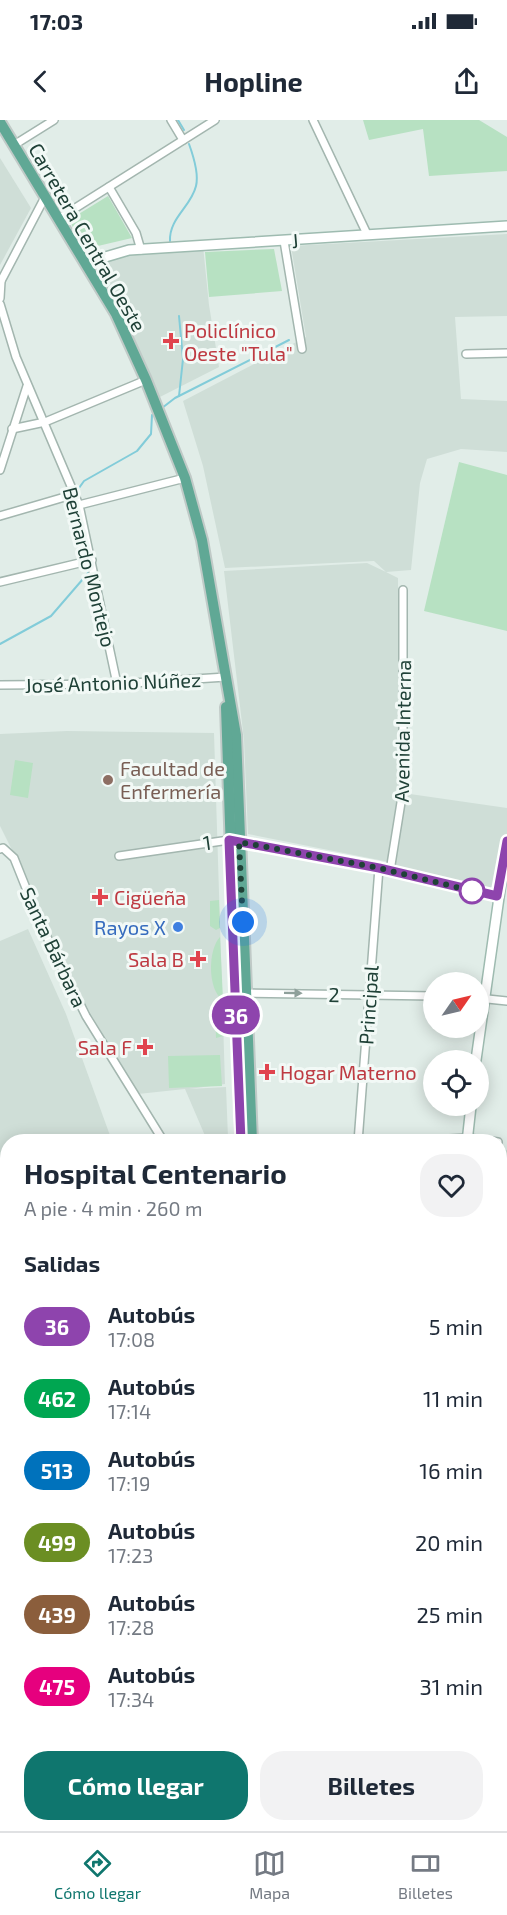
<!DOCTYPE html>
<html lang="es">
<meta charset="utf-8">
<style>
body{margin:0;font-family:"Exo 2",sans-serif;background:#f2f2f3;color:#1f2937;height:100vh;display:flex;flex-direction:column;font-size:22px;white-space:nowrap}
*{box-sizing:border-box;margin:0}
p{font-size:20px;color:#747a83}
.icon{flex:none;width:33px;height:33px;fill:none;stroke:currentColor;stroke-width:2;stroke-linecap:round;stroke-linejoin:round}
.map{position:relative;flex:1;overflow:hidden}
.side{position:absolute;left:0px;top:1014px;width:507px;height:698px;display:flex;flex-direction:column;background:#fff;border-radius:24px 24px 0 0;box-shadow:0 3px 15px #0003}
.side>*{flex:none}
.badge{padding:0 12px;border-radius:20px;font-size:21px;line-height:39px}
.needle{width:39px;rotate:56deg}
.fabs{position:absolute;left:423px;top:852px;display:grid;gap:12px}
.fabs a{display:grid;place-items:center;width:66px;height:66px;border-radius:50%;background:#fff;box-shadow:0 3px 15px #0003;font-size:30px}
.you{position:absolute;width:30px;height:30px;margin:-15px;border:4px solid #fff;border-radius:50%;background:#1a73e8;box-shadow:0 0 0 9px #1a73e833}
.map>.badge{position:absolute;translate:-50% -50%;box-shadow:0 0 0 3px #fff}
h2{padding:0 24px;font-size:22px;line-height:54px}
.round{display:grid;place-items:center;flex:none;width:63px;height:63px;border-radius:24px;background:#f2f2f3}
.headline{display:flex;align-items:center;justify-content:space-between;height:102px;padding:0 24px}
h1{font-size:28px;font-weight:700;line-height:45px}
.action{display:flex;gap:12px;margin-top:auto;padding:12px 24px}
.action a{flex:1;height:69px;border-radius:24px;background:#0f766e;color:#fff;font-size:24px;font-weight:700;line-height:69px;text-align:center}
.action a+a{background:#f2f2f3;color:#1f2937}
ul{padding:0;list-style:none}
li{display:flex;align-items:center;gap:18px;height:72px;padding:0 24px}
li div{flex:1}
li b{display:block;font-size:22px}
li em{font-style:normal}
li .badge{min-width:66px;font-weight:700;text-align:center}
.status{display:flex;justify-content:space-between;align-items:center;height:42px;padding:0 30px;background:#fff;direction:ltr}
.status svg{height:16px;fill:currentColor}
header{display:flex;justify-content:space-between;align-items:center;height:78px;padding:0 24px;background:#fff;font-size:27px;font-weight:700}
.tabs{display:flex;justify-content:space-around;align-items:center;height:84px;border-top:2px solid #e0e1e3;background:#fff;font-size:16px;color:#747a83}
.tabs a{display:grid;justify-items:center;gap:3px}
.tabs .selected{color:#0f766e}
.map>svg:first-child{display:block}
.built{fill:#cfded7}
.green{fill:#b7e1c2}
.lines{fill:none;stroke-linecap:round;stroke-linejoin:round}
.stream{stroke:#82ccd9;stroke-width:2}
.street-casing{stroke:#a3b6af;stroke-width:10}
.secondary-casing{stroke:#9ebbb0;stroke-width:12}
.primary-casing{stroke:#c0cac7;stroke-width:14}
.street{stroke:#fff;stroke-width:7}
.secondary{stroke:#fff;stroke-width:9}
.primary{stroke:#60a895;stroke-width:10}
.oneway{fill:#8fa09b}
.line-casing{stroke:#fff;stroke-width:14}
.line{stroke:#8e44ad;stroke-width:9}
.walk{stroke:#1f4137;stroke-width:6;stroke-dasharray:0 10.8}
.health-dot{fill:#e0444e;stroke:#f2f9f6;stroke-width:2}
.education-dot{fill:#8d6e63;stroke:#f2f9f6;stroke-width:2}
.stop-dot{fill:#fff;stroke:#8e44ad;stroke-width:3}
.shop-dot{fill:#3f7fe0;stroke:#f2f9f6;stroke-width:2}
.labels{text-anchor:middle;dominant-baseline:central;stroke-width:6;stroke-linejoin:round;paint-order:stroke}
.street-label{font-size:20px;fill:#1f4137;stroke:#f2f9f6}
.health-label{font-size:20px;fill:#be3a42;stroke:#f2f9f6;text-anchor:start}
.education-label{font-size:20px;fill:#785e54;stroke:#f2f9f6;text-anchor:start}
.shop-label{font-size:20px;fill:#366cbe;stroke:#f2f9f6;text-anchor:end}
</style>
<div class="status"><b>17:03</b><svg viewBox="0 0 49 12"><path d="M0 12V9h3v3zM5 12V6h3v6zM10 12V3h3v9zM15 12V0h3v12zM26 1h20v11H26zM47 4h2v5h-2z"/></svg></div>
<header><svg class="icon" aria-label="back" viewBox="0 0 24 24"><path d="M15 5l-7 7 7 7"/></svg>Hopline<svg class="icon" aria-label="share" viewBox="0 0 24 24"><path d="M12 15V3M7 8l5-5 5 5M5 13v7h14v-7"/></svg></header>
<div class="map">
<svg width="507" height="1711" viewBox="0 0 507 1711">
<rect width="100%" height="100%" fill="#e1ede8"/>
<!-- built -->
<g class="built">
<path d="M0,38L31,88L0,145Z"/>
<path d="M507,114V196L455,197L461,279L507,281V332L461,329L427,339L420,363L411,450L386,452L398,458V670L389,742L248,714L244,620L224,451L367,443L386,452L374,441L225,448L203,346L183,281L306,217L291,126Z"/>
<path d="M203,126L209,185L219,247L154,280L85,143L106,135Z"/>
<path d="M67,611L214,613L225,964L189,969L226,967L228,1018H206L185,969L138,974L92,896L43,802L30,766L0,706V614Z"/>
<path d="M403,673L507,688V721L497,776L390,751Z"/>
<path d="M28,809L66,894L112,1021L8,1022L7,1122L0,1125V821Z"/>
<path d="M500,1029L507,1030V1174L500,1173Z"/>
<path d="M4,1284L8,1290V1428L0,1431V1285Z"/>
<path d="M7,1539L8,1704H240V1711H0V1542Z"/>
</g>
<!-- green -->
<g class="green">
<path d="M363,0H479L507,17V51L429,56L423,9L369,20Z"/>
<path d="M108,76L132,118L85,129L69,100Z"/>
<path d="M274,129L282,171L209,177L205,132Z"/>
<path d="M459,342L507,355V511L424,491Z"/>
<path d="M15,640L33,643L28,678L10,675Z"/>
<path d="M219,780L220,808L216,810L210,806V781Z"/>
<path d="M220,817L223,880C207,870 208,829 220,817Z"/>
<path d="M218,886L224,890V916L216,918L215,889Z"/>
<path d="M220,935L222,966L169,968L168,936Z"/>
<path d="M7,1124V1283L6,1279L0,1282V1127Z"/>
</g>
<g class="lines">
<!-- stream -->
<g class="stream">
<path d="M178,0L184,10"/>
<path d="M170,121C169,98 191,87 196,66C199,54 193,35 189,24"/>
<path d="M179,276L183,239L179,196"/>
<path d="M162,288L175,278L289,220"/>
<path d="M79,368L84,361L137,331L151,314L152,295L155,293"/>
<path d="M0,524L51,496L89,452"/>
</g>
<!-- street casing -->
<g class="street-casing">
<g id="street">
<path d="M171,0L183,20"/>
<path d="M313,0L367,114"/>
<path d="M14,25L54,0"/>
<path d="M109,67L136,113L141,130"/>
<path d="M58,99L215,0"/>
<path d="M284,121L302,229"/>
<path d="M0,163L45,77"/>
<path d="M0,178L1,161"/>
<path d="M0,184L16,237L79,385L117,564"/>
<path d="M466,234L507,233"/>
<path d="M12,309L45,302L146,260"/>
<path d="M0,350L27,266"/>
<path d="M79,385L185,358"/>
<path d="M0,396L75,374"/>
<path d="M0,462L92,440"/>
<path d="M0,565L117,564L226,557"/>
<path d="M0,729L3,728L14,738L40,803L86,896L164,1022"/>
<path d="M119,736L229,720"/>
<path d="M390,751L403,670V470"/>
<path d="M244,873L434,876"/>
<path d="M478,878L507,881"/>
<path d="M358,1022L379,748"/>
<path d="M392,1022L468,1018L498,1022"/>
<path d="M500,1399L507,1401"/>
<path d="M0,1481L8,1501"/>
<path d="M500,1540L507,1542"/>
<path d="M500,1682L504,1683L507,1670"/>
</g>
</g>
<!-- secondary casing -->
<g class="secondary-casing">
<g id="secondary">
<path d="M85,143L129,130L507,106"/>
<path d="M236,721L379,748L497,776"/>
<path d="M476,940L507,721"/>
<path d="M467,1022L471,986"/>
<path d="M500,1248H507"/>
<path d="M0,1531L8,1528"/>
<path d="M318,1704L319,1711"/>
<path d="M347,1711L349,1704"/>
</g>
</g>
<!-- primary casing -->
<g class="primary-casing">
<g id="primary">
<path d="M0,2L116,194L146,260L185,358L202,420L236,615L252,1022"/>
<path d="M226,587L241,1022"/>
<path d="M252,1711V1704"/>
<path d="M262,1711L263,1704"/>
</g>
</g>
<!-- street -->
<use href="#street" class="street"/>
<!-- secondary -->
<use href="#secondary" class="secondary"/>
<!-- primary -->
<use href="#primary" class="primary"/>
</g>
<!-- one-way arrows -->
<defs><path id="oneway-solid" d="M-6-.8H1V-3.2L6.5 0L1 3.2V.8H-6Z" transform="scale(1.5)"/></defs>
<use class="oneway" href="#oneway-solid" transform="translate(293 873) rotate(1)"/>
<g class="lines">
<!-- line casing -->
<g class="line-casing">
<path id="line" d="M241,1022L229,720L379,748L497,776L507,721"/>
</g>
<!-- line -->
<use href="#line" class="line"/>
<!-- walk -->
<path class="walk" d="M243,802L239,722L379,748L472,771"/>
</g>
<!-- markers -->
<g class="health-dot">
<path d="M168 212h6v6h6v6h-6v6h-6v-6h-6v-6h6z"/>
<path d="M97 768h6v6h6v6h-6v6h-6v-6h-6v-6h6z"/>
<path d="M195 830h6v6h6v6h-6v6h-6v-6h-6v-6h6z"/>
<path d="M142 918h6v6h6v6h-6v6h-6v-6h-6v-6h6z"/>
<path d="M264 943h6v6h6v6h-6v6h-6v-6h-6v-6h6z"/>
</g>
<circle class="education-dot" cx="108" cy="660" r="6"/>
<circle class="stop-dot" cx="472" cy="771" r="12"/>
<circle class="shop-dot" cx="178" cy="807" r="6"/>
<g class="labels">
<!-- street labels -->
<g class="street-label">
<text transform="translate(88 117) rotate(60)">Carretera Central Oeste</text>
<text transform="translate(295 120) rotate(-5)">J</text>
<text transform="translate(90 447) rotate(76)">Bernardo Montejo</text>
<text transform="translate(113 562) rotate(-2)">José Antonio Núñez</text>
<text transform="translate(402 611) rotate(-89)">Avenida Interna</text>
<text transform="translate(207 722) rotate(-8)">1</text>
<text transform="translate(54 827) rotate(65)">Santa Bárbara</text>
<text transform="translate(334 874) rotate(1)">2</text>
<text transform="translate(368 885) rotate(-86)">Principal</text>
</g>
<!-- health labels -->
<g class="health-label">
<text x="184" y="210">Policlínico<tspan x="184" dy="23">Oeste "Tula"</tspan></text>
<text x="114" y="777">Cigüeña</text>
<text x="184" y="839" text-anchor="end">Sala B</text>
<text x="132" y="927" text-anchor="end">Sala F</text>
<text x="280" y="952">Hogar Materno</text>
</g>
<!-- education labels -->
<g class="education-label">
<text x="120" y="648">Facultad de<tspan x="120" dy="23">Enfermería</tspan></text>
</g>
<!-- shop labels -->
<g class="shop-label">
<text x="166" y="807">Rayos X</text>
</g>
</g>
</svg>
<div class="fabs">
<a><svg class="needle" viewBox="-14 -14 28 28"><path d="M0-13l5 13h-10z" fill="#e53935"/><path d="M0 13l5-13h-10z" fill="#747a83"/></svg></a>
<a><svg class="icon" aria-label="locate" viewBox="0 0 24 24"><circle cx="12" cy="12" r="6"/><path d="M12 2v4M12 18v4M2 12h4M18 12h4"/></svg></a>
</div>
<div class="you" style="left:243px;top:802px"></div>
<b class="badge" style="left:236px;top:895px;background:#8e44ad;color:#fff">36</b>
<section class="side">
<div class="headline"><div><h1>Hospital Centenario</h1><p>A pie · 4 min · 260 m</p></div><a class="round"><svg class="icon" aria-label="heart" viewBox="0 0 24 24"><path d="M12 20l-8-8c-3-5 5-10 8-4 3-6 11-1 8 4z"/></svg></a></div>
<h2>Salidas</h2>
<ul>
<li><span class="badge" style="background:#8e44ad;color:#fff">36</span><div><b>Autobús</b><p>17:08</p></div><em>5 min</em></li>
<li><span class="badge" style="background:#00a651;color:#fff">462</span><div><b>Autobús</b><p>17:14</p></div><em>11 min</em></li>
<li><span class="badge" style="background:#0072bc;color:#fff">513</span><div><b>Autobús</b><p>17:19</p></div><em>16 min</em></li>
<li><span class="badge" style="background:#6b8e23;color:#fff">499</span><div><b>Autobús</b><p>17:23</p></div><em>20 min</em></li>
<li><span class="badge" style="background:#8b5e3c;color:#fff">439</span><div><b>Autobús</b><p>17:28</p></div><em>25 min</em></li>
<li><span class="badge" style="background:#e6007e;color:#fff">475</span><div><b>Autobús</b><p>17:34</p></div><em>31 min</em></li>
</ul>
<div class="action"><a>Cómo llegar</a><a>Billetes</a></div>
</section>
</div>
<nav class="tabs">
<a class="selected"><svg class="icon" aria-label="directions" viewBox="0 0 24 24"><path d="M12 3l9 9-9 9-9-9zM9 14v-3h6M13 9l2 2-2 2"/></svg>Cómo llegar</a>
<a><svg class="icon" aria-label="map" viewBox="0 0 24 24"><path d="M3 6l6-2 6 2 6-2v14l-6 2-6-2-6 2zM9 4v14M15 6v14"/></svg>Mapa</a>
<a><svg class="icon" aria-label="tickets" viewBox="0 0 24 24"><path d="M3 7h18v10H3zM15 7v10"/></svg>Billetes</a>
</nav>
